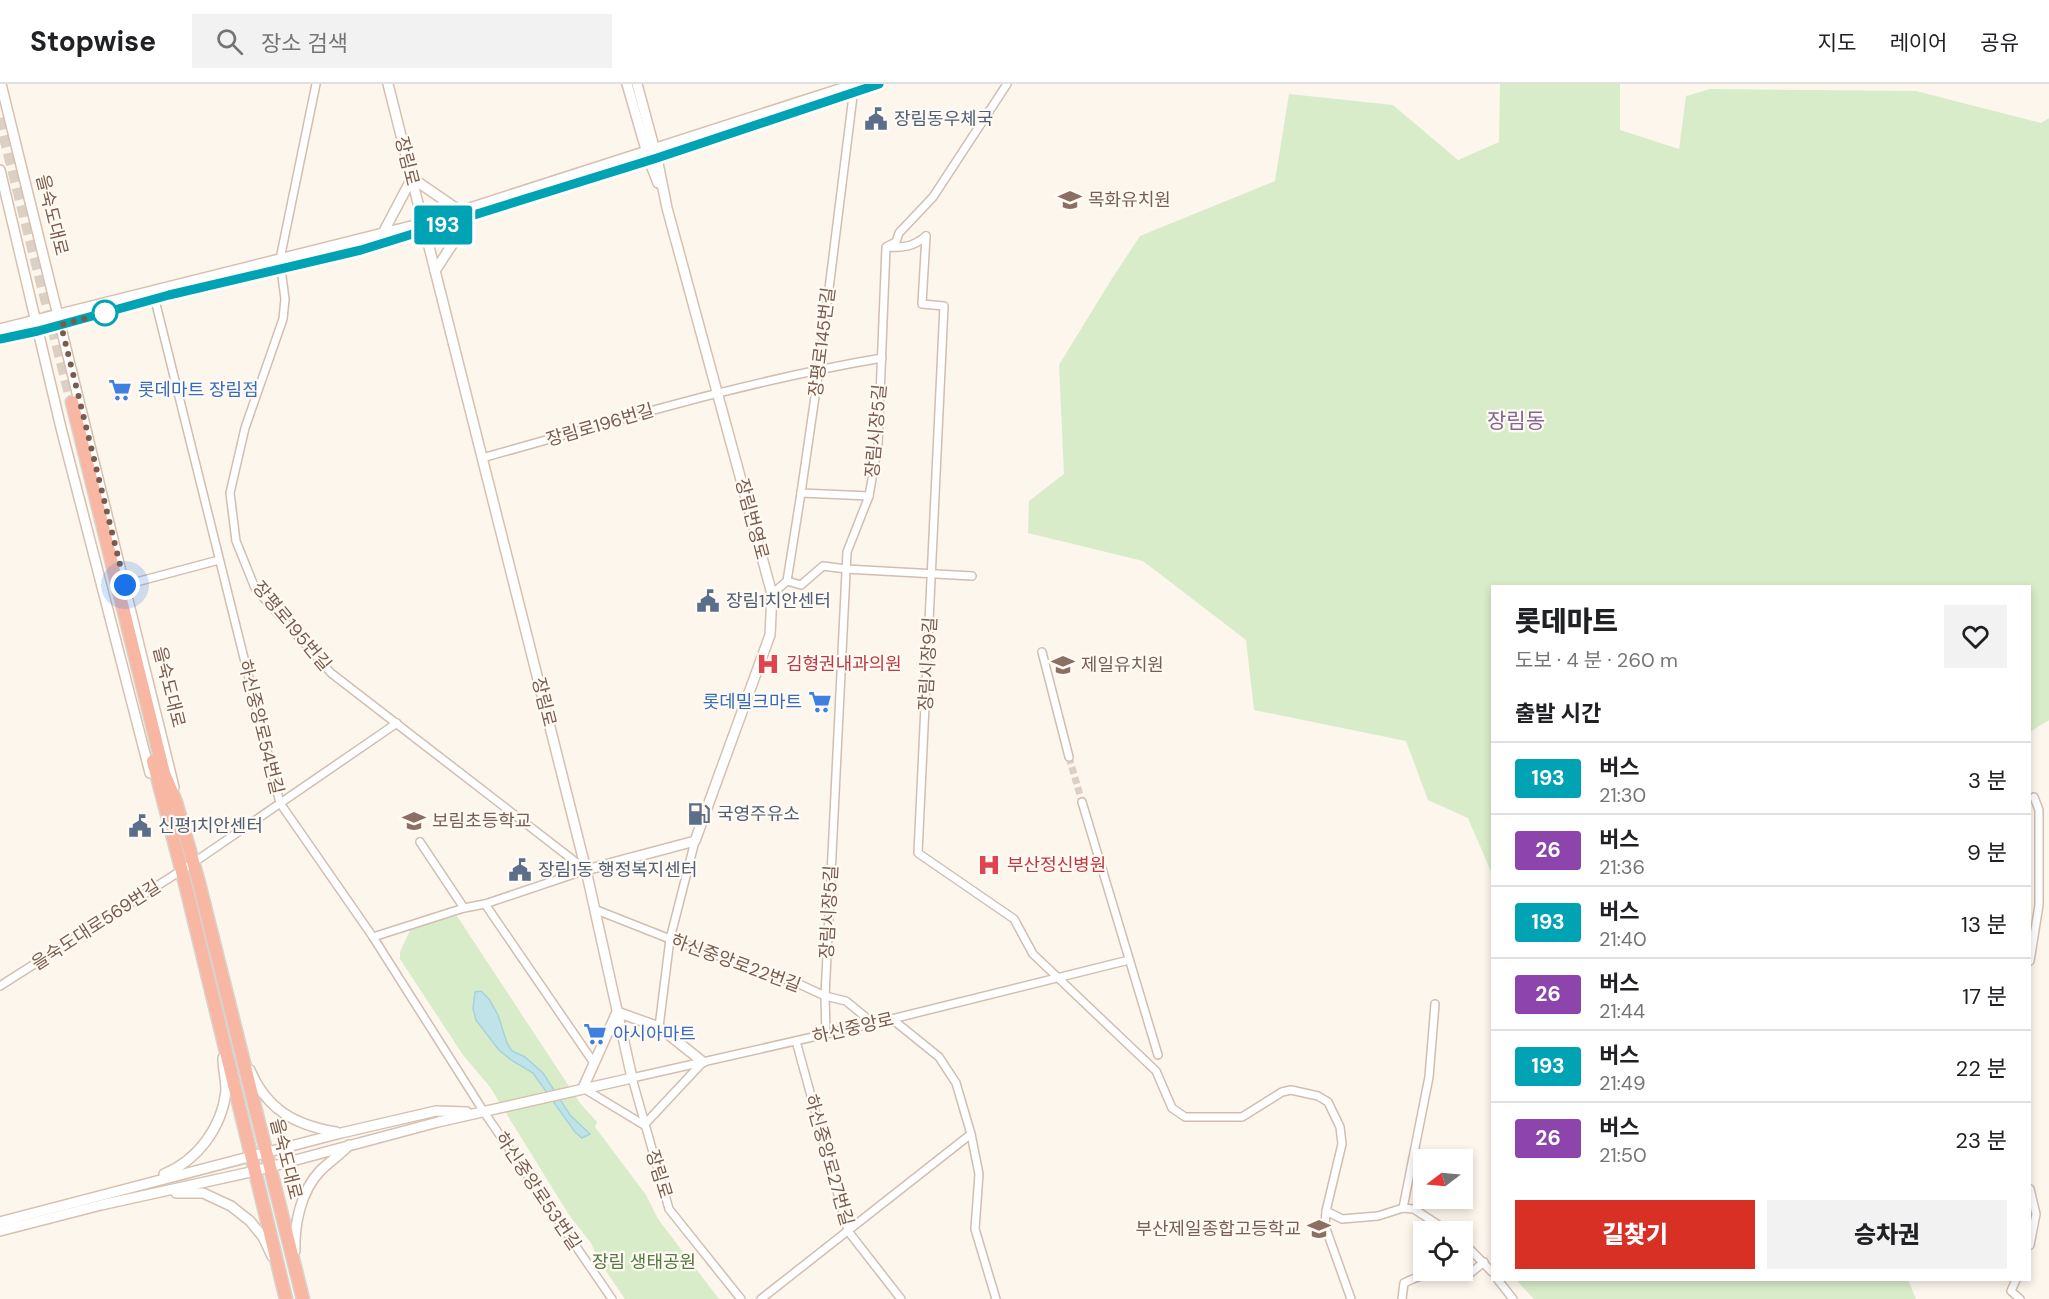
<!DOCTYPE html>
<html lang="ko">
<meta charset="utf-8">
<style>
body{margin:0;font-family:"DM Sans","Noto Sans KR",sans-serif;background:#f2f2f2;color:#202124;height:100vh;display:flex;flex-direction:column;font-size:22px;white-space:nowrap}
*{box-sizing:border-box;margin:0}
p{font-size:20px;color:#757577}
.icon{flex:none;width:33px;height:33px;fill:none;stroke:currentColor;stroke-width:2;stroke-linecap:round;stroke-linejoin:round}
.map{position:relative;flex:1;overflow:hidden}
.side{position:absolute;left:1491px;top:501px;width:540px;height:696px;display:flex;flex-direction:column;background:#fff;border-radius:0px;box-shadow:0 3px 9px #0003}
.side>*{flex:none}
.badge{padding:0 12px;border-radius:4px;font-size:21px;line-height:39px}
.needle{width:39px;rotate:254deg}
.controls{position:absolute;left:1413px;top:1065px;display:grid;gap:12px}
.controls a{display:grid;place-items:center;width:60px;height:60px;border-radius:0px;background:#fff;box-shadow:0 3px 9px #0003;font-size:30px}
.you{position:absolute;width:30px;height:30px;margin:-15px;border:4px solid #fff;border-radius:50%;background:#1a73e8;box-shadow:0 0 0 9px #1a73e833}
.map>.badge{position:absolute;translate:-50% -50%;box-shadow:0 0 0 3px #fff}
h2{padding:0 24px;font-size:22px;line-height:54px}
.round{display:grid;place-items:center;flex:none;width:63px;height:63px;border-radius:0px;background:#f2f2f2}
.head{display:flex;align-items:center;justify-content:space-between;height:102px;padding:0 24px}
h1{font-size:28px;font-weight:800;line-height:45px}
.cta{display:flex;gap:12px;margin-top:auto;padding:12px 24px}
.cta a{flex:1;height:69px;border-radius:0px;background:#d93025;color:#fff;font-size:24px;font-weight:800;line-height:69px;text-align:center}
.cta a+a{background:#f2f2f2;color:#202124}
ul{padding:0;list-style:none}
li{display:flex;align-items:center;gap:18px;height:72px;padding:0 24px;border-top:2px solid #e0e0e0}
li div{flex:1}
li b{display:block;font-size:22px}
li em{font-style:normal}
li .badge{min-width:66px;font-weight:700;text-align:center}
header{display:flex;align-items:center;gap:36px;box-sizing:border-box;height:84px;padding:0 30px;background:#fff;border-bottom:2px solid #e0e0e0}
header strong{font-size:28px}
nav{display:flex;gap:33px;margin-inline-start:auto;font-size:21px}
.search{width:420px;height:54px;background:#f2f2f2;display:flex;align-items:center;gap:15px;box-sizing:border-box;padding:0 21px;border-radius:0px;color:#757577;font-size:22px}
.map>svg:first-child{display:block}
.green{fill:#d8ecc9}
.water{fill:#bfe3e8;stroke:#a5d3da;stroke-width:1.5}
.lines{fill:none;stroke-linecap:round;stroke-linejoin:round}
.street-tunnel{stroke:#dcd0c4;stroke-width:7;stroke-dasharray:7 3.5;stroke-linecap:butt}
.highway-tunnel{stroke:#dcd0c4;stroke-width:12;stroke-dasharray:12 6;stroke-linecap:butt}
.street-casing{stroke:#d1beb0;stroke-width:10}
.secondary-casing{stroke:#d6c0b0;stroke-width:12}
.highway-casing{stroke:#dad1cd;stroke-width:15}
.street{stroke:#fff;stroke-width:7}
.secondary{stroke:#fff;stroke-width:9}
.highway{stroke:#f7b7a3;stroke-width:12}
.line-casing{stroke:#fff;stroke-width:14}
.line{stroke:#00a3b4;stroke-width:9}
.walk{stroke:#7a5c4d;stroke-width:6;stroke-dasharray:0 10.8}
.stop-dot{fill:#fff;stroke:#00a3b4;stroke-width:3}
.labels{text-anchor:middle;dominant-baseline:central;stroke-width:4.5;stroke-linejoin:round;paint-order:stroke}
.service-label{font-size:18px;fill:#4e5e75;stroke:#fffaf3;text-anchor:start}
.street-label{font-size:18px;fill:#7a5c4d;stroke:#fffaf3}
.education-label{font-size:18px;fill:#785e54;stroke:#fffaf3;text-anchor:start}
.shop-label{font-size:18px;fill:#366cbe;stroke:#fffaf3;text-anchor:start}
.health-label{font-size:18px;fill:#be3a42;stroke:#fffaf3;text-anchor:start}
.park-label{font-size:18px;fill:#537a41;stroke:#fffaf3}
.quarter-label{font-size:21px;fill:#846695;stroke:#fffaf3}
</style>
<header>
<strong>Stopwise</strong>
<div class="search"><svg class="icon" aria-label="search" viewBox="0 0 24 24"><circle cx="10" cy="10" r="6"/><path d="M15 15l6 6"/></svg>장소 검색</div>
<nav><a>지도</a><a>레이어</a><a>공유</a></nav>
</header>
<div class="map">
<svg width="2049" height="1215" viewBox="0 0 2049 1215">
<rect width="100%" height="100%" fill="#fdf6ec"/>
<!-- green -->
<g class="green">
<path d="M1500,0H1620V46L1679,65L1686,12L1710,5L1916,7L2041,39L2049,34V636L2030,648V502H1492V790L1468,734L1428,716L1406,657L1254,626L1246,556L1143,477L1028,449L1029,417L1064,390L1059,281L1111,196L1140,152L1275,97L1289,10L1393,21L1458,76L1499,58Z"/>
<path d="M457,832L580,1019L597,1038L595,1043L646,1111L658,1135L719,1215H625L599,1177L591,1159L569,1131L490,1003L463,971L400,875V868L412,842Z"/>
<path d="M1518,1196H1908L1916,1215H1534L1518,1198Z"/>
</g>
<!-- water -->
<path class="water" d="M481,907L489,915L498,931L507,959L512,967L525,973L543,989L570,1031L590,1050L582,1054L575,1048L533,989L511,976L498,965L476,936L473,925L475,908Z"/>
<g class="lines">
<!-- street-tunnel -->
<path class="street-tunnel" d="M1069,673L1082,718"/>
<!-- highway-tunnel -->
<path class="highway-tunnel" d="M0,34L72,318"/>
<!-- street casing -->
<g class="street-casing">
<g id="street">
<path d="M926,152L922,220L944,222L918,769L1014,835L1033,870L1156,987L1172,1024L1185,1033H1242L1282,1008L1291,1006L1318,1012L1328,1018L1340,1043L1342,1060L1326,1127L1342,1135L1378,1132L1403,1124L1414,1125L1449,1148"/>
<path d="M887,163C903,164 913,163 926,152"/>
<path d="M280,175L316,0"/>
<path d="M281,185L285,215L283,235L245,344L230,409L236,457L255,504L331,589L586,786"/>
<path d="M154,212L280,719L373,853L484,1028L612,1215"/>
<path d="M482,374C615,337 746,297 882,274"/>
<path d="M801,409L869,412"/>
<path d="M787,497L801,501L823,482L846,485L972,492"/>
<path d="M125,501L219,476"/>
<path d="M772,510L787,497L801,409L819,285L854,4"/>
<path d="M1042,568L1069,673"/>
<path d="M1082,718L1158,971"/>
<path d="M485,820L594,979"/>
<path d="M464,824L485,820L586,786"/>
<path d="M594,825L670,855L799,900L825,912L846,917L874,940"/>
<path d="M373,853L464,824L420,758"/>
<path d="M2030,877L2039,821V726L2034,713"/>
<path d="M0,902L193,779L397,639"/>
<path d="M892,935L939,973L956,999L971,1050L979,1090L975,1145L996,1215"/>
<path d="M659,943L670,855L695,757"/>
<path d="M826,950L825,912L847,468L869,412L878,361L886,163L896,158L899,149L933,113L1007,0"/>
<path d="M796,957L848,1147L901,1215"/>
<path d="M583,1004L644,1041L702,979"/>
<path d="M2030,1105L2036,1130L2030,1161"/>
<path d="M1403,1124L1429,993L1435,920"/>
<path d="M1326,1127L1325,1142L1351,1215"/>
<path d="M1462,1157L1492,1188"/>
<path d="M1498,1196L1513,1215"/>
<path d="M2016,1196L2011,1207L2020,1215"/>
<path d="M741,1215L669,1125L632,994L892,935L1129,876"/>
<path d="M761,1215L971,1050"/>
<path d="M1402,1215L1404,1199C1428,1187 1442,1187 1468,1191L1484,1178"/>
</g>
</g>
<!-- secondary casing -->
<g class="secondary-casing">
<g id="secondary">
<path d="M1,0L174,703"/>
<path d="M627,0L649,76L658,99"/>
<path d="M0,86L61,344L150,689"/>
<path d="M383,149L412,94L460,127"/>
<path d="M435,187L470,133"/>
<path d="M0,245L423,139L855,0"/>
<path d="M0,255L38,247L169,211L361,166L657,74L879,0"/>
<path d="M586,786L695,757L770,551L772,510L667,124L657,74L637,0"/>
<path d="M250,986C267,1026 295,1041 336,1048"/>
<path d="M583,1004L617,928L659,943L703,978"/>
<path d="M164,1090C198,1076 222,1043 226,1007C226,996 223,984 223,974"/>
<path d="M176,1109H203L231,1122L250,1137L263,1153L272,1172"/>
<path d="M0,1138L341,1049L436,1027L467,1028"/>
<path d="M0,1147L101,1121L255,1087L438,1038L632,994L586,786L388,0"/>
<path d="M295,1167C294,1140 301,1107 320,1087C329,1078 340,1071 349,1061"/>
</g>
</g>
<!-- highway casing -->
<g class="highway-casing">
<g id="highway">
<path d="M72,318L164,689L176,718L199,799L303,1215"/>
<path d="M153,677L186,803L286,1215"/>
</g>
</g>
<!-- street -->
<use href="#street" class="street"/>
<!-- secondary -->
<use href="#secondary" class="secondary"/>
<!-- highway -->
<use href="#highway" class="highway"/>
</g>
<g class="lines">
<!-- line casing -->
<g class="line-casing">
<path id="line" d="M0,255L38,247L169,211L361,166L657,74L879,0"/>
</g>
<!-- line -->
<use href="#line" class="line"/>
<!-- walk -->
<path class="walk" d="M105,229L61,241L125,501"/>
</g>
<!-- icons -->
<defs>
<g id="civic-bare" transform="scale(1.8)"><path d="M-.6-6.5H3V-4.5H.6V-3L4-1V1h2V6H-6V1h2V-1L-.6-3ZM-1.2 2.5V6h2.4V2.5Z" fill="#5c6f8a" stroke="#fffaf3" stroke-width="2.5" paint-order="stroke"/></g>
<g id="school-bare" transform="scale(1.8)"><path d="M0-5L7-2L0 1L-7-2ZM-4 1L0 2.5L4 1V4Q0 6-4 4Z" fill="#8d6e63" stroke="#fffaf3" stroke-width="2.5" paint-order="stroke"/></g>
<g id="supermarket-bare" transform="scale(1.8)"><path d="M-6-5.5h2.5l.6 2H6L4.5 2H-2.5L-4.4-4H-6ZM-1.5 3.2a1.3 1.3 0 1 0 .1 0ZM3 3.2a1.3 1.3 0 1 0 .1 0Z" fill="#3f7fe0" stroke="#fffaf3" stroke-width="2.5" paint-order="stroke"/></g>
<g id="hospital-bare" transform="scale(1.8)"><path d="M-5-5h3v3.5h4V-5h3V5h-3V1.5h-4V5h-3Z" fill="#e0444e" stroke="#fffaf3" stroke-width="2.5" paint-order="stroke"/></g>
<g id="fuel-bare" transform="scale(1.8)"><path d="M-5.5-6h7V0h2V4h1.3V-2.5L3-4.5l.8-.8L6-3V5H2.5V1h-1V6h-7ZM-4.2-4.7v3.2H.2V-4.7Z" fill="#5c6f8a" stroke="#fffaf3" stroke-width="2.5" paint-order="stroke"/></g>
</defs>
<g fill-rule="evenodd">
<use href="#civic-bare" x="876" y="35"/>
<use href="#school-bare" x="1070" y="116"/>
<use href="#supermarket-bare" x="120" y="306"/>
<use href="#civic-bare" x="708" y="517"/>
<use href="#hospital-bare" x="768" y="580"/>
<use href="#school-bare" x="1063" y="581"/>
<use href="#supermarket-bare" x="820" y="618"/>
<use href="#fuel-bare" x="699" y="730"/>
<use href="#school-bare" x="414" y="737"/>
<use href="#civic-bare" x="140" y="742"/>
<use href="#hospital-bare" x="989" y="781"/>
<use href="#civic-bare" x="520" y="786"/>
<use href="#supermarket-bare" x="595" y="950"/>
<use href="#school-bare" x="1319" y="1145"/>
</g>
<!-- markers -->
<circle class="stop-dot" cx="105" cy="229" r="12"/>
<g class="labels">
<!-- service labels -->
<g class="service-label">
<text x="894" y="35">장림동우체국</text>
<text x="726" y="517">장림1치안센터</text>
<text x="717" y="730">국영주유소</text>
<text x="158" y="742">신평1치안센터</text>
<text x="538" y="786">장림1동 행정복지센터</text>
</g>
<!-- street labels -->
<g class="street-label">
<text transform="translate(407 77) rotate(76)">장림로</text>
<text transform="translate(52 131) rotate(76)">을숙도대로</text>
<text transform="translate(822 258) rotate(-83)">장평로145번길</text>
<text transform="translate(600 341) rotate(-16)">장림로196번길</text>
<text transform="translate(876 347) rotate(-85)">장림시장5길</text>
<text transform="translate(752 435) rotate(75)">장림번영로</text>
<text transform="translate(292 542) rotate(50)">장평로195번길</text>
<text transform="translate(928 580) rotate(-87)">장림시장9길</text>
<text transform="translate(169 603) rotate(76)">을숙도대로</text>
<text transform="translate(544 618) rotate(76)">장림로</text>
<text transform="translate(261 643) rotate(76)">하신중앙로54번길</text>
<text transform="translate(829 828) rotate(-87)">장림시장5길</text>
<text transform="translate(96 841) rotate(-33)">을숙도대로569번길</text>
<text transform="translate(736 879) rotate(20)">하신중앙로22번길</text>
<text transform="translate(853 944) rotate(-13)">하신중앙로</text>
<text transform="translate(286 1075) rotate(76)">을숙도대로</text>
<text transform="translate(829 1076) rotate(74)">하신중앙로27번길</text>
<text transform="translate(659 1090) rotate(73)">장림로</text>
<text transform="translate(538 1107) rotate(56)">하신중앙로53번길</text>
</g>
<!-- education labels -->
<g class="education-label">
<text x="1088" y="116">목화유치원</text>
<text x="1081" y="581">제일유치원</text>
<text x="432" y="737">보림초등학교</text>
<text x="1301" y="1145" text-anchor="end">부산제일종합고등학교</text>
</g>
<!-- shop labels -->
<g class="shop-label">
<text x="138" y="306">롯데마트 장림점</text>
<text x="802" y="618" text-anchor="end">롯데밀크마트</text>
<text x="613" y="950">아시아마트</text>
</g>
<!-- health labels -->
<g class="health-label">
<text x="786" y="580">김형권내과의원</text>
<text x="1007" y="781">부산정신병원</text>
</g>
<!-- park labels -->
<g class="park-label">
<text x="644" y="1178">장림 생태공원</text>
</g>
<!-- quarter labels -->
<g class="quarter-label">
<text x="1516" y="337">장림동</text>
</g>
</g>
</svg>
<div class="controls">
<a><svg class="needle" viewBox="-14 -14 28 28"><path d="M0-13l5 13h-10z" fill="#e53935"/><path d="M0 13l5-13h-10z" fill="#757577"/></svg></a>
<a><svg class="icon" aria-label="locate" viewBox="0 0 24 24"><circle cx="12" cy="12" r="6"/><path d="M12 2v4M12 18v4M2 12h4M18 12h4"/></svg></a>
</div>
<div class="you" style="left:125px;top:501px"></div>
<b class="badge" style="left:443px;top:141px;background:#00a3b4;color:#fff">193</b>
<section class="side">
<div class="head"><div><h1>롯데마트</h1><p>도보 · 4 분 · 260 m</p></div><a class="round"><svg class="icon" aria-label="heart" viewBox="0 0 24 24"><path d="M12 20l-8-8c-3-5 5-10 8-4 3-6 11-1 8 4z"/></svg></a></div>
<h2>출발 시간</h2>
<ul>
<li><span class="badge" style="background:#00a3b4;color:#fff">193</span><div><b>버스</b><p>21:30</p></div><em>3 분</em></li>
<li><span class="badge" style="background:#8e44ad;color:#fff">26</span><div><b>버스</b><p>21:36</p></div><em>9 분</em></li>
<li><span class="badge" style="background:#00a3b4;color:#fff">193</span><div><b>버스</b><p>21:40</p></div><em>13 분</em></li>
<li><span class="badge" style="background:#8e44ad;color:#fff">26</span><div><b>버스</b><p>21:44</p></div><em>17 분</em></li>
<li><span class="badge" style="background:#00a3b4;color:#fff">193</span><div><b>버스</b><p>21:49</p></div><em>22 분</em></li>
<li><span class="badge" style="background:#8e44ad;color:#fff">26</span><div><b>버스</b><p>21:50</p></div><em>23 분</em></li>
</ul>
<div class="cta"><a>길찾기</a><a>승차권</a></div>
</section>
</div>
